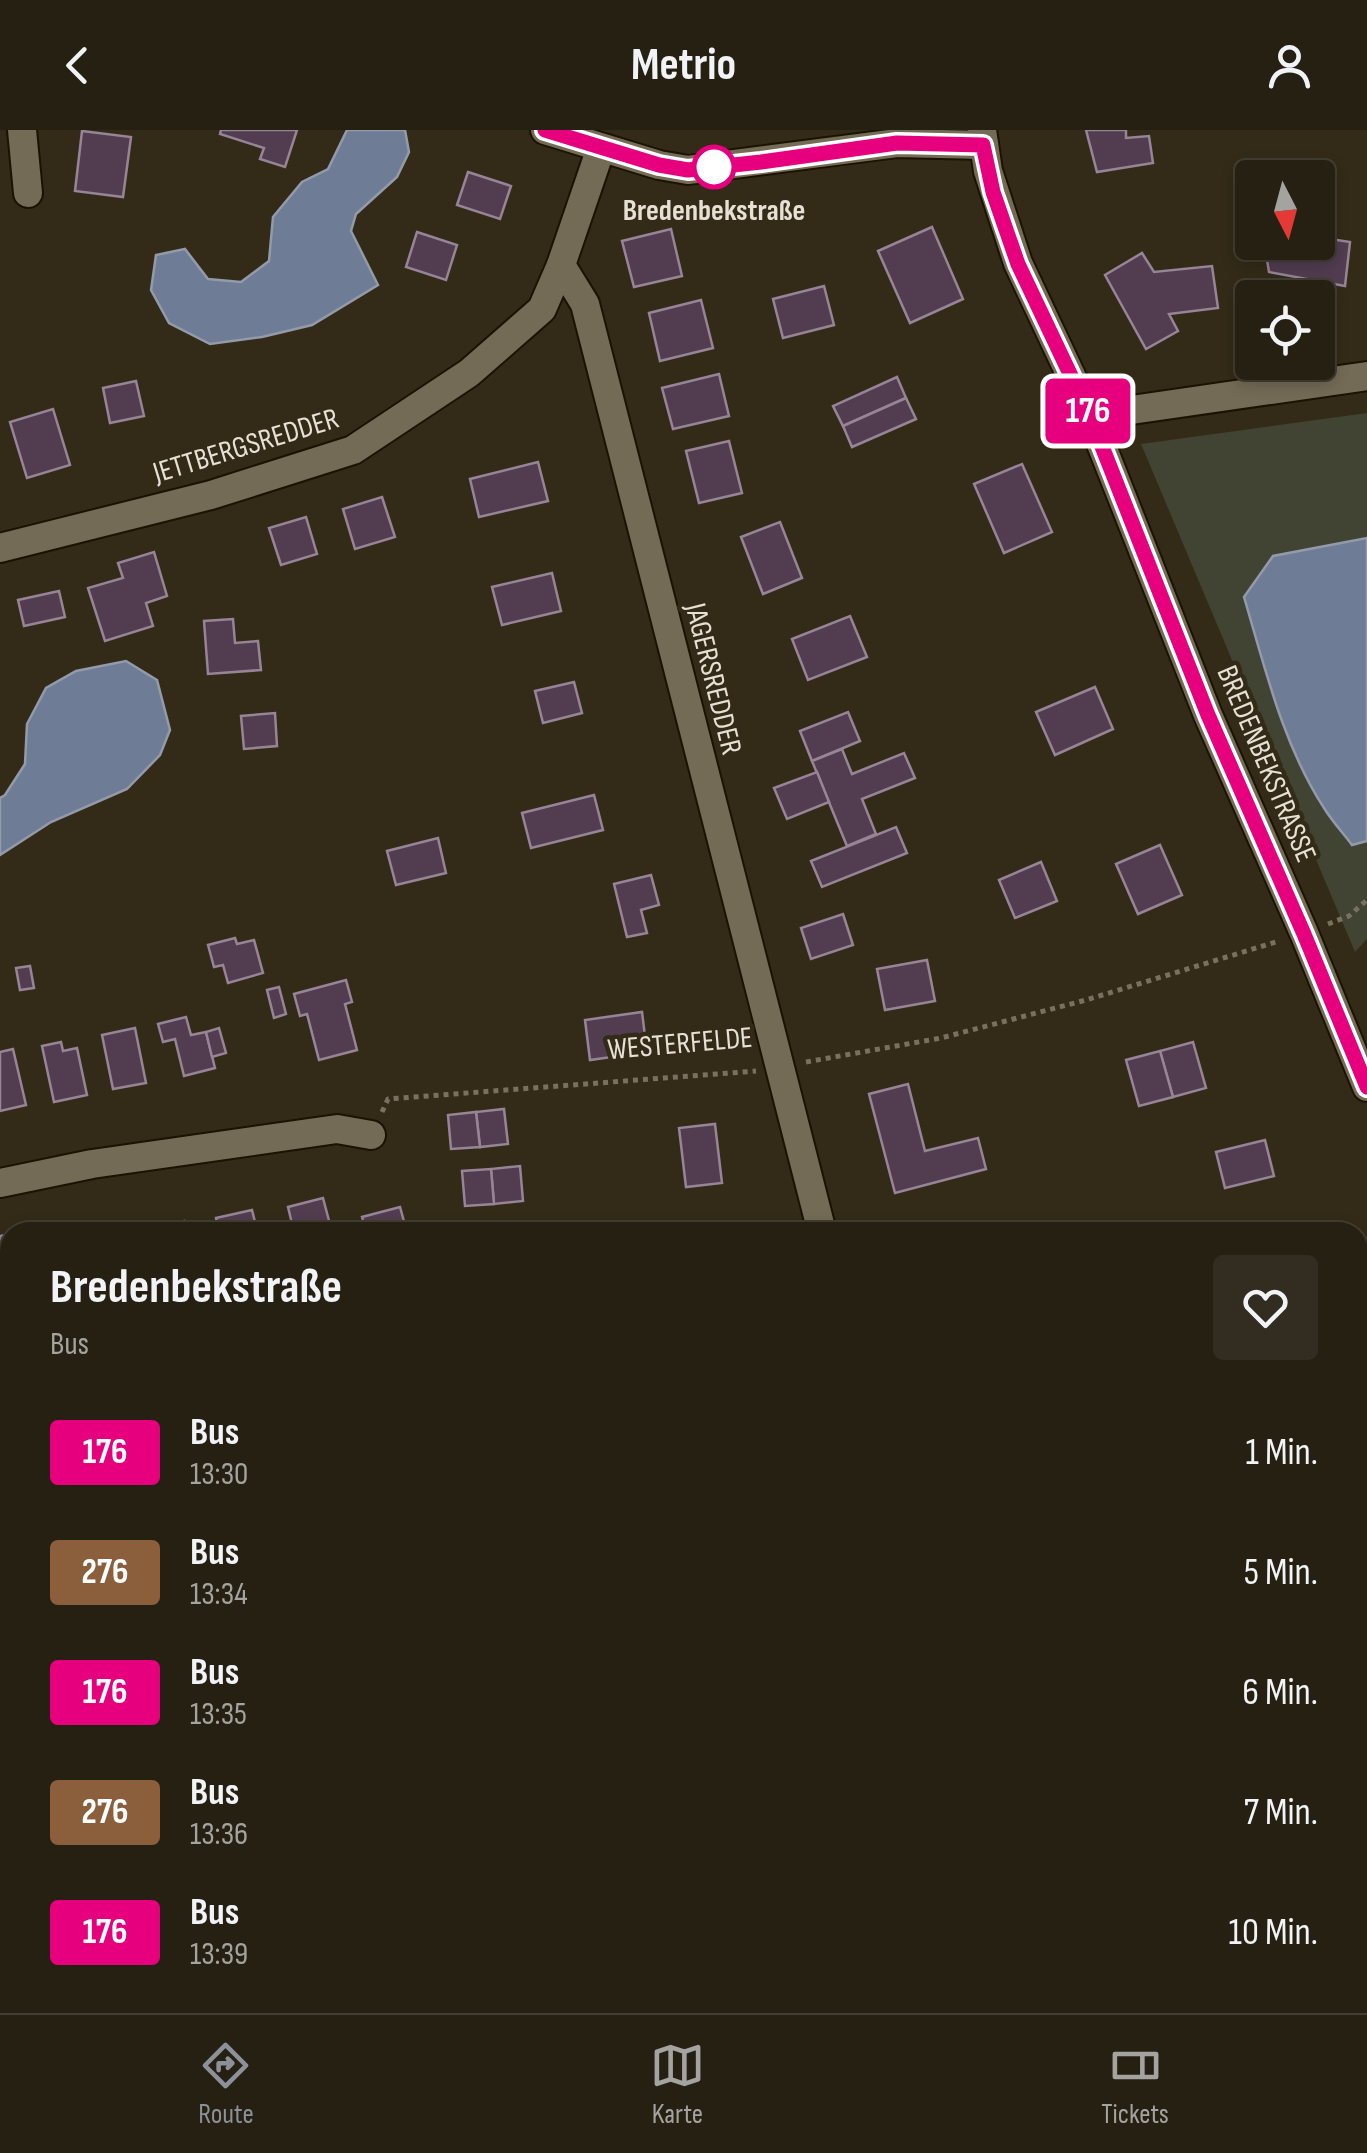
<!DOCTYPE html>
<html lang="de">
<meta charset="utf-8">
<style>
body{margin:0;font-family:"Sofia Sans Condensed",sans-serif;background:#322d20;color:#f1f3f6;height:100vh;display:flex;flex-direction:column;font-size:38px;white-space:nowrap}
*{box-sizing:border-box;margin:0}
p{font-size:32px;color:#a4a39f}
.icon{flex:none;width:55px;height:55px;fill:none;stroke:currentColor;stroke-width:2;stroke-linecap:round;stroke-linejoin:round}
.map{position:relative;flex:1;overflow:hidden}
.side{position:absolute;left:0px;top:1092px;width:1368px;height:792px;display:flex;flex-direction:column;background:#262012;border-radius:30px 30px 0 0;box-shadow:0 5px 15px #0003,0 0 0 2px #423e32}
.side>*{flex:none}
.badge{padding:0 20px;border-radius:8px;font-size:35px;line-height:65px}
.needle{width:65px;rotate:174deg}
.tools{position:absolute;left:1235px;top:30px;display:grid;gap:20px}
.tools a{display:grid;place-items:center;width:100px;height:100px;border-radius:10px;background:#262012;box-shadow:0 5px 15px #0003,0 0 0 2px #423e32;font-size:50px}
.map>.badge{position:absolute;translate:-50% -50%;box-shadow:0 0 0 5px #fff}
.round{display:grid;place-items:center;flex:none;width:105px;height:105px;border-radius:10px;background:#322d20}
.summary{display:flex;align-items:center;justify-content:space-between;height:170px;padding:0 50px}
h1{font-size:48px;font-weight:700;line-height:75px}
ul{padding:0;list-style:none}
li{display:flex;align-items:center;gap:30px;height:120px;padding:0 50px}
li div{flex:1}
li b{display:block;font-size:38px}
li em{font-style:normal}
li .badge{min-width:110px;font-weight:700;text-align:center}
header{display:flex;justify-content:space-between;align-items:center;height:130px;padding:0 50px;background:#262012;font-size:45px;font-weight:700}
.tabs{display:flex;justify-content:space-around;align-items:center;height:140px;border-top:2px solid #423e32;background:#262012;font-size:28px;color:#a4a39f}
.tabs a{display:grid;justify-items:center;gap:5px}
.tabs .active{color:#8c9099}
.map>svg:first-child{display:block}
.green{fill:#414333}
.water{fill:#6f7c96;stroke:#939aa9;stroke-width:2.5}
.building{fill:#513c50;stroke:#978496;stroke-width:2.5}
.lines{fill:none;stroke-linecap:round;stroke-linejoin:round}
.minor-casing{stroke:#1b1302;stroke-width:32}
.tertiary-casing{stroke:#1b1302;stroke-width:32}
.path{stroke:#787161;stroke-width:5;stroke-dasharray:5 5;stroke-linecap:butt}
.minor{stroke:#746b56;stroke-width:28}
.tertiary{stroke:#746b56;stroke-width:28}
.line-casing{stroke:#fff;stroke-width:22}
.line{stroke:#e6007e;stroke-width:15}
.stop-dot{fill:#fff;stroke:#e6007e;stroke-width:5}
.labels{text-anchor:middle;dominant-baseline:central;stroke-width:9;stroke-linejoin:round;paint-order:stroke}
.stop-label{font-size:30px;font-weight:bold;fill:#e6e0d5;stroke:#332b18}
.street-label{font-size:30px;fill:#e6e0d5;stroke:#332b18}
</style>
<header><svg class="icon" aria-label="back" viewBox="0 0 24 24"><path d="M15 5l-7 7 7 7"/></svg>Metrio<svg class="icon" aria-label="person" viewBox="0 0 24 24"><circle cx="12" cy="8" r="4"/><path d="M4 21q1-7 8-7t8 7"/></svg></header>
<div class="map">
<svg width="1367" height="1883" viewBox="0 0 1367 1883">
<rect width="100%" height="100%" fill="#332b18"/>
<!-- green -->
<g class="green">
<path d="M1367,283V408L1273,426L1274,566L1295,623L1323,677L1352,714L1367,711V809L1355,822L1141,314Z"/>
<path d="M0,1481L10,1487V1875H92L85,1883H11L0,1875Z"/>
<path d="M1367,1818V1883H1198L1219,1875H1358V1822Z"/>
<path d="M371,1875H523L528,1883H375Z"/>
</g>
<!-- water -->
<g class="water">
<path d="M347,0H405L409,22L397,47L356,84L351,101L378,155L312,195L262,207L210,214L169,193L151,160L156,125L185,119L208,149L241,152L269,131L273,87L302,52L328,39Z"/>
<path d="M1367,408V711L1352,715C1343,703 1332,691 1324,678C1283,615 1265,538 1244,467L1273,426Z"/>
<path d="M126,531L157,550L170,600L160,625L127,659L51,692L0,725V668L5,665L25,634L27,594L46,558L76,541Z"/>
</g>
<!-- building -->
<g class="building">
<path d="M221,0H297L285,37L260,29L264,18L220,4Z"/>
<path d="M1086,0H1126V8L1149,6L1153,33L1097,42Z"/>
<path d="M82,1L131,7L123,67L75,61Z"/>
<path d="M468,42L511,56L500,89L457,75Z"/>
<path d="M932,97L963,169L910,193L878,121Z"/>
<path d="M671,99L682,146L634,157L622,111Z"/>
<path d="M417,102L457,115L446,150L406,137Z"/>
<path d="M1318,107L1350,112L1345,156L1269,142L1264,112H1318Z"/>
<path d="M1142,123L1154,142L1212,136L1218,178L1169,184L1178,201L1146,219L1105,145Z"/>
<path d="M824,156L834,195L783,208L773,169Z"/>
<path d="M701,170L713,218L660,231L649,183Z"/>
<path d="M719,244L729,286L673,299L662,258Z"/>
<path d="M897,247L906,268L843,296L833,276Z"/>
<path d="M136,251L144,286L110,293L103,258Z"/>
<path d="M906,268L916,289L852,317L843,296Z"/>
<path d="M53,279L70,335L27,348L10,292Z"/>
<path d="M729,311L742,363L699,373L686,321Z"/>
<path d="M538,332L548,371L479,387L470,349Z"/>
<path d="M1022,334L1052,402L1004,423L974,354Z"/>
<path d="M382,367L395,407L355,419L343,379Z"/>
<path d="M306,387L317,424L281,435L269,398Z"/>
<path d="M780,392L802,448L763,464L741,407Z"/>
<path d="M154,422L167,466L146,473L153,496L105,511L88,458L123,448L118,433Z"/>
<path d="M552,443L561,481L502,495L492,457Z"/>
<path d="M59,461L65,487L24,496L18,470Z"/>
<path d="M850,486L867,527L808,550L792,509Z"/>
<path d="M233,489L235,513L258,511L261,540L208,544L204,491Z"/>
<path d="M574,552L582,583L543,593L535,561Z"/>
<path d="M1095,557L1113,599L1055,625L1036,582Z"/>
<path d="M848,582L860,611L812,631L800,601Z"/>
<path d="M275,583L277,616L244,619L241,586Z"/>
<path d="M842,619L852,644L904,623L915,648L862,669L876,704L847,716L812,631Z"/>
<path d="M817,642L829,672L787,689L774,658Z"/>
<path d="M594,665L603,700L531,718L522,683Z"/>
<path d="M896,697L907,723L822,757L811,731Z"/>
<path d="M438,708L446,743L396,755L387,721Z"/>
<path d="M1160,715L1182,765L1138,784L1116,734Z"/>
<path d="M1041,732L1057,771L1015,788L999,750Z"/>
<path d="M651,745L659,775L641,780L647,803L627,807L614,754Z"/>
<path d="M843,784L853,815L811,829L801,798Z"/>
<path d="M235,808L237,814L254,810L263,843L228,853L223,835L214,837L208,815Z"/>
<path d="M927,830L935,871L885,880L877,839Z"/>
<path d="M30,836L34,858L20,860L16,838Z"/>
<path d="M346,850L352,872L345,874L357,920L319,930L307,884L300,886L294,864Z"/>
<path d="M279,857L286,884L274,888L267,860Z"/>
<path d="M642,882L647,922L590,930L585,890Z"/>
<path d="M186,887L191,905L206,902L215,938L184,946L175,909L163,912L158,894Z"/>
<path d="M135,898L146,953L113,959L102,905Z"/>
<path d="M219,898L226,923L212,927L206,902Z"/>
<path d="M61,912L63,921L77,918L87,965L54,972L42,916Z"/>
<path d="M1193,912L1206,958L1173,967L1160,921Z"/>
<path d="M13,919L26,975L0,981V922Z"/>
<path d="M1160,921L1173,967L1139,976L1126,930Z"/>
<path d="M908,954L925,1021L978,1008L986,1039L895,1063L869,964Z"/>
<path d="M504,979L508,1014L480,1017L476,982Z"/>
<path d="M476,982L480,1017L451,1019L448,985Z"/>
<path d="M715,994L722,1053L686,1057L679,998Z"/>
<path d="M1265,1010L1274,1046L1225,1058L1216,1022Z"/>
<path d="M520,1036L523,1071L494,1074L491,1039Z"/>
<path d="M491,1039L494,1074L465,1076L462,1041Z"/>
<path d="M323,1068L332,1102H294L288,1077Z"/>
<path d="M400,1077L407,1102H366L362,1087Z"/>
<path d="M252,1080L256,1096L271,1092L274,1102H219L216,1088Z"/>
<path d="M184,1091L187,1102H145V1100Z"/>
<path d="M10,1104V1149L0,1152V1106Z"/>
<path d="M1367,1234V1297L1358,1301V1238Z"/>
<path d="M6,1271L10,1277V1300L0,1305V1274Z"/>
<path d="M1366,1543L1367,1608L1359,1612L1358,1547Z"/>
<path d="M230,1875H258L270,1883H225Z"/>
<path d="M984,1875H1044L1047,1883H987Z"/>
</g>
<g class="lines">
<!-- minor casing -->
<g class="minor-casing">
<g id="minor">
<path d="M22,0L28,63"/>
<path d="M601,18L561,135L585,174L822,1102"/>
<path d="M1090,286L1367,246"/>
<path d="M0,418L211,365L353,320L469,243L542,179L561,135"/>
<path d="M0,1053L92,1034L337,999L371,1005"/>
<path d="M0,1428L10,1435"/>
<path d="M572,1875L575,1883"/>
<path d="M683,1883L698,1875"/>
</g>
</g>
<!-- tertiary casing -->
<g class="tertiary-casing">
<g id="tertiary">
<path d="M545,0L659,35L688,40L897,13L983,15"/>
<path d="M982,0L988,41L1018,133L1090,286L1208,585L1304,803L1367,957"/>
</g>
</g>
<!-- path -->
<g class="path">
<path d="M1328,794L1349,786L1367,770"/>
<path d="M806,932L941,908L1086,870L1279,811"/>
<path d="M382,982L388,969L756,941"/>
<path d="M0,1582L10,1581"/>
<path d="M1358,1834H1367"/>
<path d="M392,1875L397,1883"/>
<path d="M1209,1883L1230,1875"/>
</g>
<!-- minor -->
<use href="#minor" class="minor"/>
<!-- tertiary -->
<use href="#tertiary" class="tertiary"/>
</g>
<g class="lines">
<!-- line casing -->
<g class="line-casing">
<path id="line" d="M545,0L659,35L688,40L761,32L897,13L983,15L993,62L1018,134L1090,286L1208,585L1304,804L1367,957"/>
</g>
<!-- line -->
<use href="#line" class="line"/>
</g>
<!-- markers -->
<circle class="stop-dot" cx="714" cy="37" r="20"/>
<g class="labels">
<!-- stop labels -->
<g class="stop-label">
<text x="714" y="81">Bredenbekstraße</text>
</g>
<!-- street labels -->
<g class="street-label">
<text transform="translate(246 316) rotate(-17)">JETTBERGSREDDER</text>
<text transform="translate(713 549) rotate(76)">JAGERSREDDER</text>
<text transform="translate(1266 634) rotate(67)">BREDENBEKSTRASSE</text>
<text transform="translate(680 914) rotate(-5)">WESTERFELDE</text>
</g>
</g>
</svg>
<div class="tools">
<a><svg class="needle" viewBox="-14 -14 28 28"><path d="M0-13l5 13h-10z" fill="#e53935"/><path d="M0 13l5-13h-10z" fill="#a4a39f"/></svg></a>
<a><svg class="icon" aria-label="locate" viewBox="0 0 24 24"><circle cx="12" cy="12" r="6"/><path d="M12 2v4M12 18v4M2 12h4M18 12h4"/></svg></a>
</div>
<b class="badge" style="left:1088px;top:281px;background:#e6007e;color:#fff">176</b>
<section class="side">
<div class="summary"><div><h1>Bredenbekstraße</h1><p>Bus</p></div><a class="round"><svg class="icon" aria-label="heart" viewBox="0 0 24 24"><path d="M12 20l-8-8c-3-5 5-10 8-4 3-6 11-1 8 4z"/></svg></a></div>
<ul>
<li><span class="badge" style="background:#e6007e;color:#fff">176</span><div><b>Bus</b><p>13:30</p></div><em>1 Min.</em></li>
<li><span class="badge" style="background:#8b5e3c;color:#fff">276</span><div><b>Bus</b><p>13:34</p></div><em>5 Min.</em></li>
<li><span class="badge" style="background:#e6007e;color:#fff">176</span><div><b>Bus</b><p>13:35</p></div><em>6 Min.</em></li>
<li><span class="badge" style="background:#8b5e3c;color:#fff">276</span><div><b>Bus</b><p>13:36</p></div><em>7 Min.</em></li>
<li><span class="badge" style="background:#e6007e;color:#fff">176</span><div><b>Bus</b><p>13:39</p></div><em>10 Min.</em></li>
</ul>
</section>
</div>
<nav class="tabs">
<a class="active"><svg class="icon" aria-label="directions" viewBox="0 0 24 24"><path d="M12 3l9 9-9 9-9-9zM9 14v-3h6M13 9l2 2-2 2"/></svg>Route</a>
<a><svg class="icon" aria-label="map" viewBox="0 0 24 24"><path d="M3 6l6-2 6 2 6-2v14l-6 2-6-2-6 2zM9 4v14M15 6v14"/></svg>Karte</a>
<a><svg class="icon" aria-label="tickets" viewBox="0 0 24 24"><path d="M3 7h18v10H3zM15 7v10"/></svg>Tickets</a>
</nav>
